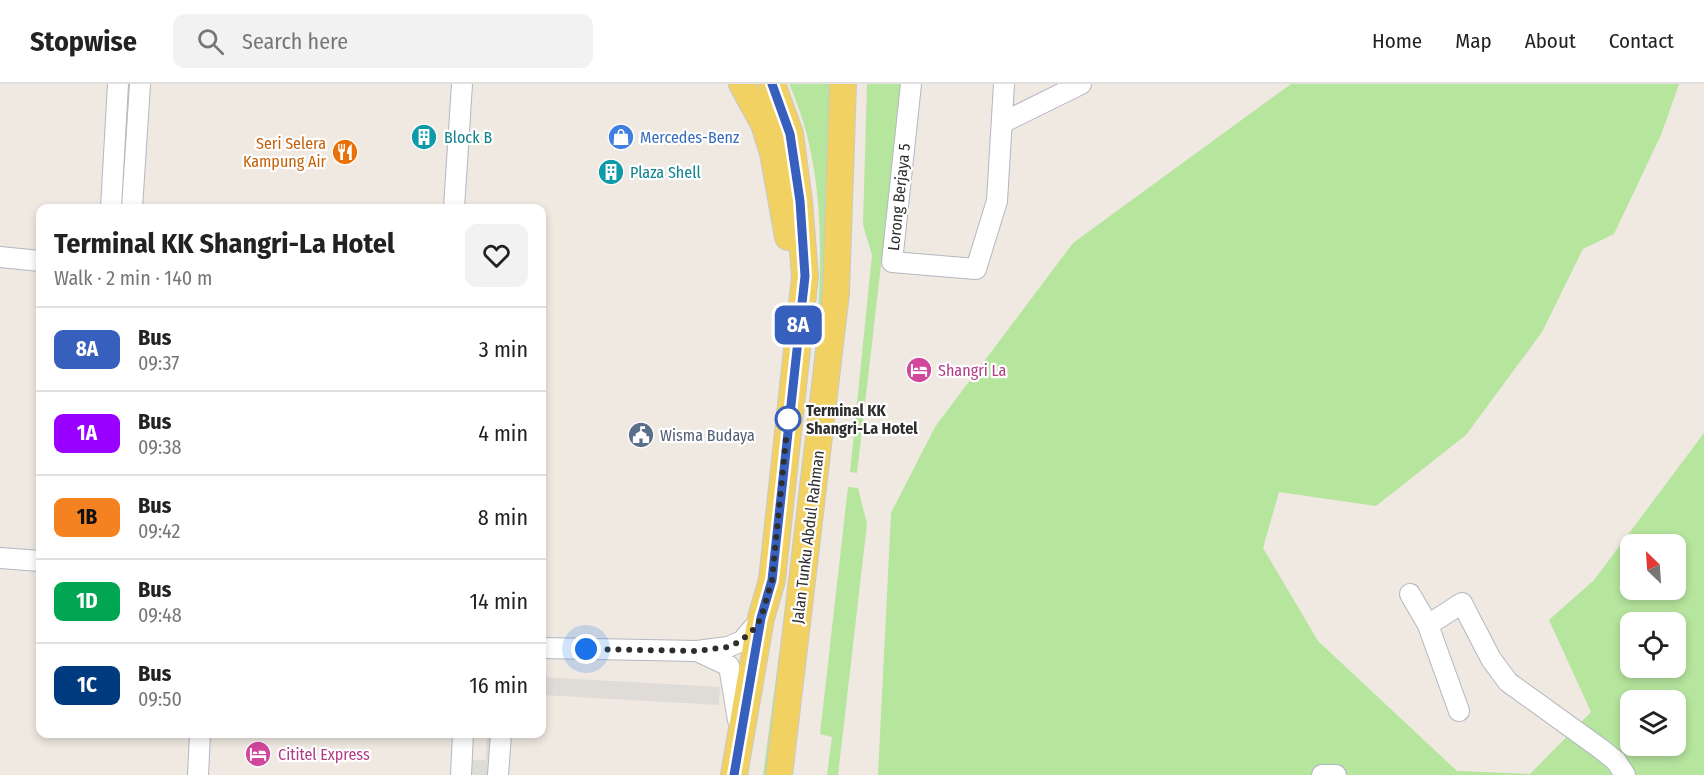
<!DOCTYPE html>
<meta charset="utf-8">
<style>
body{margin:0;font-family:"Fira Sans Condensed",sans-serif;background:#f2f2f2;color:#222;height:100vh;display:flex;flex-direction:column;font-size:22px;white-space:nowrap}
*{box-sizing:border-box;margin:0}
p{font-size:20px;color:#767676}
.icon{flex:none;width:33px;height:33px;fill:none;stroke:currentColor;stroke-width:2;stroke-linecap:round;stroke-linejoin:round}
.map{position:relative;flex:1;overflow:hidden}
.side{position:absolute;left:36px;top:120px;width:510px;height:534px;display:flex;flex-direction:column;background:#fff;border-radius:12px;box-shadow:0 3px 9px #0003}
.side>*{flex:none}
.badge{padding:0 12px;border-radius:9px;font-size:21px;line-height:39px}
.needle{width:39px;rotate:335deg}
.tools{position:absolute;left:1620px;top:450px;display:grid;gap:12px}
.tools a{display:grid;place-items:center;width:66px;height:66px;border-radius:12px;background:#fff;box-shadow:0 3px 9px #0003;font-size:30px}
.you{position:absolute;width:30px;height:30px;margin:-15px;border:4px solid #fff;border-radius:50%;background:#1a73e8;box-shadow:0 0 0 9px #1a73e833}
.map>.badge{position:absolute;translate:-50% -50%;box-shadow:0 0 0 3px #fff}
.round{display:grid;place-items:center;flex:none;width:63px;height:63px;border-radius:12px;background:#f2f2f2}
.overview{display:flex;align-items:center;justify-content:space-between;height:102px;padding:0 18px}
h1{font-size:28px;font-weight:700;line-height:45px}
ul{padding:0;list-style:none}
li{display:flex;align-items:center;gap:18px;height:84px;padding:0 18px;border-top:2px solid #e0e0e0}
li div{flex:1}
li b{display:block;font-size:22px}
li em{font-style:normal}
li .badge{min-width:66px;font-weight:700;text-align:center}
header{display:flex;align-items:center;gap:36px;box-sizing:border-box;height:84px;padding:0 30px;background:#fff;border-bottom:2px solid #e0e0e0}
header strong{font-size:28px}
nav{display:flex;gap:33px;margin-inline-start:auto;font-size:21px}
.search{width:420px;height:54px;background:#f2f2f2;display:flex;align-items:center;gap:15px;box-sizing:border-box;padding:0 21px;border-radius:12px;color:#767676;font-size:22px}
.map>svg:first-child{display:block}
.green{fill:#b6e59e;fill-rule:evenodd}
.plaza{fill:#dfdcd8}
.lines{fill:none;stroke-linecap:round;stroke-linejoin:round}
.minor-casing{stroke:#b4b7c1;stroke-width:22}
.major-casing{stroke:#c9c9c9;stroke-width:28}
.minor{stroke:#fff;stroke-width:20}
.major{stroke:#f2d163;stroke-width:26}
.line-casing{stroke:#fff;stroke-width:14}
.line{stroke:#375fbe;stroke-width:9}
.walk{stroke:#2e2e2e;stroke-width:6;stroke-dasharray:0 10.8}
.stop-dot{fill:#fff;stroke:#375fbe;stroke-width:3}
.labels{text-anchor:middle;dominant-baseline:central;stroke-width:4.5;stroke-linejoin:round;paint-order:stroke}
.culture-label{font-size:16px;fill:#0d838f;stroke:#fff;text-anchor:start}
.shop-label{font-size:16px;fill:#366cbe;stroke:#fff;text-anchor:start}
.food-label{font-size:16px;fill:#c56008;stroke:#fff;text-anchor:end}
.street-label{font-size:16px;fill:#2e2e2e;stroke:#fff}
.hotel-label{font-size:16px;fill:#b23c85;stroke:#fff;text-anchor:start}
.stop-label{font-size:16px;font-weight:bold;fill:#2e2e2e;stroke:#fff;text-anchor:start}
.service-label{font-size:16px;fill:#4e5e75;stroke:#fff;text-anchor:start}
</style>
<header>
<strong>Stopwise</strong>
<div class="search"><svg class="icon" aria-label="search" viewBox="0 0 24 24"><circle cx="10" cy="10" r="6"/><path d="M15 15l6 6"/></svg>Search here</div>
<nav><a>Home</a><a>Map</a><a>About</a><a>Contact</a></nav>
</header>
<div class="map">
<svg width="1704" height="691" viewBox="0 0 1704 691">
<rect width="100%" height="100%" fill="#efe9e1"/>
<!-- green -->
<g class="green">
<path d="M789,0H833L828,217L797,489L790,488C796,433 802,379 809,324C820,220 834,98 789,0Z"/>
<path d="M867,0H902L857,389L850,388L872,171L863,141Z"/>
<path d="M1291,0H1679L1661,51L1614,150L1583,165L1542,248L1466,351L1376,422L1279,408L1263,464L1318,557L1457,687L1530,690L1591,628L1549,536L1594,496L1704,349V691H878L891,429L935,343L1073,159ZM1630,460H1676V506H1630ZM1630,538H1676V584H1630ZM1630,616H1676V662H1630Z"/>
<path d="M848,403L858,404L867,440L838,691H827L832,653L820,650Z"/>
<path d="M788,504H795L770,691H763Z"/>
</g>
<!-- plaza -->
<g class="plaza">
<path d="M542,593L720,603L719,621L542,611Z"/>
<path d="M487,650H492L488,691H471L472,676H486Z"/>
</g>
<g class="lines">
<!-- minor casing -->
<g class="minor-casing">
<g id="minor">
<path d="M911,0L892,178L976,185L997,117L1004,0"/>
<path d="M1002,39L1081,0"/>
<path d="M111,124L118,0"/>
<path d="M132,124L140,0"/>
<path d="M454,124L462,0"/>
<path d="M0,173L40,177"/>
<path d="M0,474L40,477"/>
<path d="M1410,510L1428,541"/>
<path d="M542,564L697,567L728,563L742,557L761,535"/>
<path d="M697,567L729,582L738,636"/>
<path d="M1459,627L1428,541L1462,519L1491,575L1508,598L1601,665L1616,677L1625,691"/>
<path d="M198,691L200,650"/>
<path d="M461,691L463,650"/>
<path d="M498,691L501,650"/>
<path d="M1322,691H1336"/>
</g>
</g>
<!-- major casing -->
<g class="major-casing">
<g id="major">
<path d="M742,0L764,40L773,69L788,153"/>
<path d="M734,691L761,534L772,496L805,192L799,117L790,50L772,0"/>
<path d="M779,691L836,209L843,0"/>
</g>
</g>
<!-- minor -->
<use href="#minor" class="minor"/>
<!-- major -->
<use href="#major" class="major"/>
</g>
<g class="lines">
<!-- line casing -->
<g class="line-casing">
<path id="line" d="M734,691L761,534L772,496L805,192L800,117L790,50L772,0"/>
</g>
<!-- line -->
<use href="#line" class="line"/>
<!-- walk -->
<path class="walk" d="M586,565L697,567L728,563L741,557L754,545L761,534L772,496L788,335"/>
</g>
<!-- icons -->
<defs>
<g id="building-disc" transform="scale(1.35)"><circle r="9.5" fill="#0f9aa8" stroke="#fff"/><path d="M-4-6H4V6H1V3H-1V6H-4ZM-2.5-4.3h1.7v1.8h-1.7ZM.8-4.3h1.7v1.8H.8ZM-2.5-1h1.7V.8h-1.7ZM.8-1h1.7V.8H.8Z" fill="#fff"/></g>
<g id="shop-disc" transform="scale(1.35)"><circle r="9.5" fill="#3f7fe0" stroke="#fff"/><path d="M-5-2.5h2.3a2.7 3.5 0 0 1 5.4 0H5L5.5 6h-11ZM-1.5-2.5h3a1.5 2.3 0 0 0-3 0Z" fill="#fff"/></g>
<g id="restaurant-disc" transform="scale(1.35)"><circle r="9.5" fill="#e8710a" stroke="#fff"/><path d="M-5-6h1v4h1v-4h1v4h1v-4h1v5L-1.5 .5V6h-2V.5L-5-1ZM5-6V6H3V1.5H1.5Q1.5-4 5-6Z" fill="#fff"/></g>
<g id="hotel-disc" transform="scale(1.35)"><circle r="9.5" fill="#d1479c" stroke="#fff"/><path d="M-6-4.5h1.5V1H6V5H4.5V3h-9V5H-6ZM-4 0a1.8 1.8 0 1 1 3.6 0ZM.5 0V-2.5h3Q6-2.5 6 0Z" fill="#fff"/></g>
<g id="civic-disc" transform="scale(1.35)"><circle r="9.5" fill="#5c6f8a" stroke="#fff"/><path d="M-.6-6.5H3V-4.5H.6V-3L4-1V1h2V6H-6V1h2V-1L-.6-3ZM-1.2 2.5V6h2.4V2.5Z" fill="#fff"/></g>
</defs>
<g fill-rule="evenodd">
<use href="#building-disc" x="424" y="53"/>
<use href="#shop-disc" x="621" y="53"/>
<use href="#restaurant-disc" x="345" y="68"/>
<use href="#building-disc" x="611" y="88"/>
<use href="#hotel-disc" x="919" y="286"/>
<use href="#civic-disc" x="641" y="351"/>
<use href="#hotel-disc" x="258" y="670"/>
</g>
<!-- markers -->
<circle class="stop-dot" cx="788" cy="335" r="12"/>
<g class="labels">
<!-- culture labels -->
<g class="culture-label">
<text x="444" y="53">Block B</text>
<text x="630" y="88">Plaza Shell</text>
</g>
<!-- shop labels -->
<g class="shop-label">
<text x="640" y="53">Mercedes-Benz</text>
</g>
<!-- food labels -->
<g class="food-label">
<text x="326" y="59">Seri Selera<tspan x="326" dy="18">Kampung Air</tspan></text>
</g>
<!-- street labels -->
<g class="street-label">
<text transform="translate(899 113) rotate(-84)">Lorong Berjaya 5</text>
<text transform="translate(808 453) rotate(-83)">Jalan Tunku Abdul Rahman</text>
</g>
<!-- hotel labels -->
<g class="hotel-label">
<text x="938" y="286">Shangri La</text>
<text x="278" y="670">Cititel Express</text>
</g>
<!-- stop labels -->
<g class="stop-label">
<text x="806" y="326">Terminal KK<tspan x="806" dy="18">Shangri-La Hotel</tspan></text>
</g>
<!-- service labels -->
<g class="service-label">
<text x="660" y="351">Wisma Budaya</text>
</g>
</g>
</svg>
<div class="tools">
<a><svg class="needle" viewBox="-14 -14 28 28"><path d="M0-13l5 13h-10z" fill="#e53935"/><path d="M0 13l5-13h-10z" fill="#767676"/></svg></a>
<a><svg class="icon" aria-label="locate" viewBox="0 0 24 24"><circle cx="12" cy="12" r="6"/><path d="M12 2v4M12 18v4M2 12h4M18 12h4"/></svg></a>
<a><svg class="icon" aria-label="layers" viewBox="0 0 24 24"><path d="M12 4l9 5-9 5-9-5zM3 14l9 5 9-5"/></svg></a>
</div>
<div class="you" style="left:586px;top:565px"></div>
<b class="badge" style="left:798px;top:241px;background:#375fbe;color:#fff">8A</b>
<section class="side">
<div class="overview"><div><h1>Terminal KK Shangri-La Hotel</h1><p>Walk · 2 min · 140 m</p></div><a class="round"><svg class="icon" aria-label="heart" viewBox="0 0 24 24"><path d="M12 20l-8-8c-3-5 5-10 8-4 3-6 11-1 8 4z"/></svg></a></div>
<ul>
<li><span class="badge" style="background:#375fbe;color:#fff">8A</span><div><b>Bus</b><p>09:37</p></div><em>3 min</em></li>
<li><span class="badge" style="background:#90f;color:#fff">1A</span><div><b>Bus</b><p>09:38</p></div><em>4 min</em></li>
<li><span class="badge" style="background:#f58220;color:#111">1B</span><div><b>Bus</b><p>09:42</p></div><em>8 min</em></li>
<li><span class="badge" style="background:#00a651;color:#fff">1D</span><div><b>Bus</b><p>09:48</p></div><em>14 min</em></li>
<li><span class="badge" style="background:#003b80;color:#fff">1C</span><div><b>Bus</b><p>09:50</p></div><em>16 min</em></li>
</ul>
</section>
</div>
